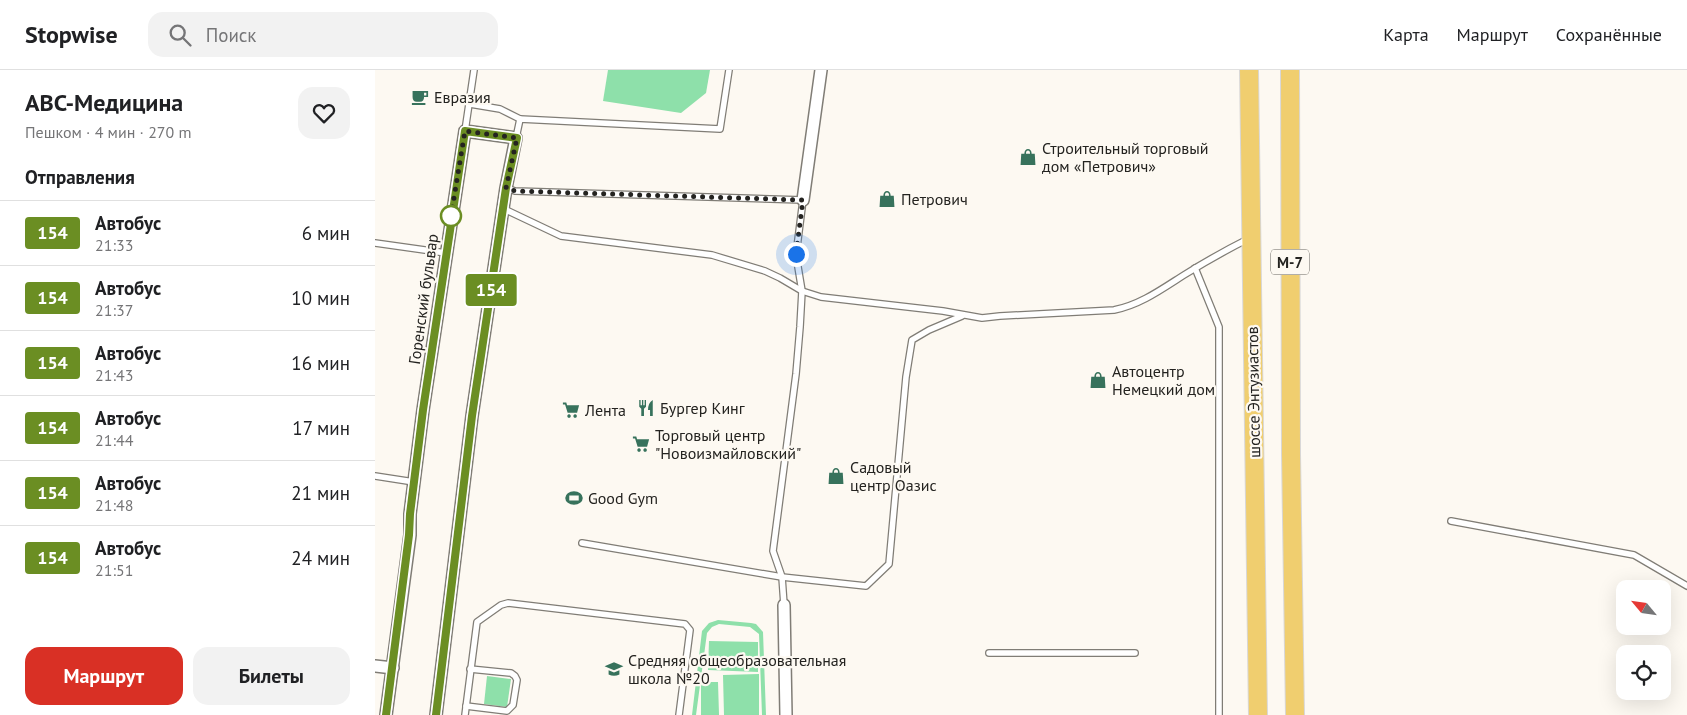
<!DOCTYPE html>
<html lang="ru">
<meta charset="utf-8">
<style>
body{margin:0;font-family:"PT Sans",sans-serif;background:#f2f2f2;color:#202124;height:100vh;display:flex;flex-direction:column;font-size:19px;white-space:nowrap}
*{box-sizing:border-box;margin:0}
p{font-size:16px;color:#757577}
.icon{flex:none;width:28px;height:28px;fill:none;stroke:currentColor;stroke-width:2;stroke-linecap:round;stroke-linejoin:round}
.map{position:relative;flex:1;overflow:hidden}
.drawer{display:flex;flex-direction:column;background:#fff;width:375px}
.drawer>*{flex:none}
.badge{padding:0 10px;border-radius:4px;font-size:18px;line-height:32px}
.needle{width:32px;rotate:299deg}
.fabs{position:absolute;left:1241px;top:510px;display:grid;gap:10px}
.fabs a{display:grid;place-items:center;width:55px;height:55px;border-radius:10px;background:#fff;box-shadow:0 5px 20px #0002;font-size:25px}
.you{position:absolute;width:25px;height:25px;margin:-12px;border:4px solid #fff;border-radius:50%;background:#1a73e8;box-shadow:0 0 0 8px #1a73e833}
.map>.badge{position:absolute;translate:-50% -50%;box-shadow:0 0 0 2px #fff}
h2{padding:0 25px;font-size:19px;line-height:45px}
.round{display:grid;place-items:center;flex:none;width:52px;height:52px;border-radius:15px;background:#f2f2f2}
.overview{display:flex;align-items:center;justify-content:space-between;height:85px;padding:0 25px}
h1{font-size:24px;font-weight:700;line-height:38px}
.action{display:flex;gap:10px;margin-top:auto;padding:10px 25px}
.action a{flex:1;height:58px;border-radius:15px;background:#d93025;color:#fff;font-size:20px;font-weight:700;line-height:58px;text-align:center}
.action a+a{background:#f2f2f2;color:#202124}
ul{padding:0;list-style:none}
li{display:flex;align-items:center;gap:15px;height:65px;padding:0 25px;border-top:1px solid #e0e0e0}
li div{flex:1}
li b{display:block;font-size:19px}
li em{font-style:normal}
li .badge{min-width:55px;font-weight:700;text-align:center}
header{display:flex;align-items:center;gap:30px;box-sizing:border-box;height:70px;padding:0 25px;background:#fff;border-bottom:1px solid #e0e0e0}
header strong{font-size:24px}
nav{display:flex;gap:28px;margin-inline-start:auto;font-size:18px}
.search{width:350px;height:45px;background:#f2f2f2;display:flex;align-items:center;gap:12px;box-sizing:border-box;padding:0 18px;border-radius:15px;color:#757577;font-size:19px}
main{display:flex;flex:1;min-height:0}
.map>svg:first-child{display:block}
.green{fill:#8ee0aa}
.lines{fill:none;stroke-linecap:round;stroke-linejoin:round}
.service-casing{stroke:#807d76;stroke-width:8}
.minor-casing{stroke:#807d76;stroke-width:14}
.trunk-casing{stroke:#d8d7d7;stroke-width:20}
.service{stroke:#fff;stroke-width:5.5}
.minor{stroke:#fff;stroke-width:11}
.trunk{stroke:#f0ce6f;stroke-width:18}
.line-casing{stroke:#fff;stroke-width:11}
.line{stroke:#6b8e23;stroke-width:8}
.walk{stroke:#242320;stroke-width:5;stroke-dasharray:0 9}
.stop-dot{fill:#fff;stroke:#6b8e23;stroke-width:2.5}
.labels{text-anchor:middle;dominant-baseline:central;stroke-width:4.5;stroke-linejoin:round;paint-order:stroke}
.shield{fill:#fdf9f2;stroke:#65635f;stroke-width:1}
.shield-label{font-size:15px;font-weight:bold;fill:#242320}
.poi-label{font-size:16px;fill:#242320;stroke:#fdf9f2;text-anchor:start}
.street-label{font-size:16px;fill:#242320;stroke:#fdf9f2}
</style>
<header>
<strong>Stopwise</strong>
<div class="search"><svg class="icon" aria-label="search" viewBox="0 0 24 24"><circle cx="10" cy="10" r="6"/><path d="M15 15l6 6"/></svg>Поиск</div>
<nav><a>Карта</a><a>Маршрут</a><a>Сохранённые</a></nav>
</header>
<main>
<section class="drawer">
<div class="overview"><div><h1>АВС-Медицина</h1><p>Пешком · 4 мин · 270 m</p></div><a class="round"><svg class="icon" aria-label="heart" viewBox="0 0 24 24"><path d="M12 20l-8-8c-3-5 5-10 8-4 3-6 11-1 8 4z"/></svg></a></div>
<h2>Отправления</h2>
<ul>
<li><span class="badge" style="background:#6b8e23;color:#fff">154</span><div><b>Автобус</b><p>21:33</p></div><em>6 мин</em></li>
<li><span class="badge" style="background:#6b8e23;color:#fff">154</span><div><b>Автобус</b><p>21:37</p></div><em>10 мин</em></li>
<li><span class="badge" style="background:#6b8e23;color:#fff">154</span><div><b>Автобус</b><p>21:43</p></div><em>16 мин</em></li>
<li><span class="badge" style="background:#6b8e23;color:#fff">154</span><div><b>Автобус</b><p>21:44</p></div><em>17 мин</em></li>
<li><span class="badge" style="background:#6b8e23;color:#fff">154</span><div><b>Автобус</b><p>21:48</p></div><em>21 мин</em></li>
<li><span class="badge" style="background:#6b8e23;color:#fff">154</span><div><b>Автобус</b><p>21:51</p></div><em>24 мин</em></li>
</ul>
<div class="action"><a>Маршрут</a><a>Билеты</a></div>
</section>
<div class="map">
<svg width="1312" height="645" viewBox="0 0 1312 645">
<rect width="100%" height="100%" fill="#fdf9f2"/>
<!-- green -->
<g class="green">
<path d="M233,0H335L331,23L306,43L228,31Z"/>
<path d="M343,550L376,553L381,554L388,562L391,645H387L384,564L375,557L344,554L337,557L332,563L321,645H317L327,561L334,553Z"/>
<path d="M334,571L383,572V602L333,600Z"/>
<path d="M384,604V645H349L348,605Z"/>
<path d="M112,606L136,609L132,637L109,634Z"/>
<path d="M326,612H343L344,645H326Z"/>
</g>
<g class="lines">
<!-- service casing -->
<g class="service-casing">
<g id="service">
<path d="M95,34L125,39L145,49"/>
<path d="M90,61L99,0"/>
<path d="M141,68L145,49L345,59L354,0"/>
<path d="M131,118L140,121L428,130L421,185L427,221L425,257L421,304L398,481L407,507L409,535"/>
<path d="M129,139L186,166L337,185L390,201L405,208L427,221L446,227L568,241L607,248L625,246L739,240C765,235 787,219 809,205C830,192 851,180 873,169"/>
<path d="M0,173L71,183"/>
<path d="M820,198L844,257V645"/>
<path d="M0,406L39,412"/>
<path d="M1076,451L1259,485L1312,516"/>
<path d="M207,473L407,507L491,516L514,494L531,307L537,270L554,260L587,246"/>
<path d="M614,583H760"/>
<path d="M91,636L132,641L138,635L142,610L140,606L136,603L95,599"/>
<path d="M90,645L102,552L126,535L133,533L310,554L315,560L304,645"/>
</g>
</g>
<!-- minor casing -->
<g class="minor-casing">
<g id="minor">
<path d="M428,130L446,0"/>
<path d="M409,535L411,645"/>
<path d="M0,596L18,598"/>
<path d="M11,645L35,465V444L48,340L90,61L141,68L131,118L97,346L61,645"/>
</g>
</g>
<!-- trunk casing -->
<g class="trunk-casing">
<g id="trunk">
<path d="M874,0L883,645"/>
<path d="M915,0L916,384L920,645"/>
</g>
</g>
<!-- service -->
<use href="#service" class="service"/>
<!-- minor -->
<use href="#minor" class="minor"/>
<!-- trunk -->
<use href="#trunk" class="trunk"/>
</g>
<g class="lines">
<!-- line casing -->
<g class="line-casing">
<path id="line" d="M11,645L34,465L35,444L48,340L90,61L142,68L131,118L97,346L61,645"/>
</g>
<!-- line -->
<use href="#line" class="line"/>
<!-- walk -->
<path class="walk" d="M76,146L90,61L142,68L131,118L140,121L428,130L421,184"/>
</g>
<!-- icons -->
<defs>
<g id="cafe-bare" transform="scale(1.35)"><path d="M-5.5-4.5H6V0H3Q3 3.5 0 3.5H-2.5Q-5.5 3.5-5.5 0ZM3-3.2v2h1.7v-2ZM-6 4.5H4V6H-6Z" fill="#37725c" stroke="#fdf9f2" stroke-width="2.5" paint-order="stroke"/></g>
<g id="shop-bare" transform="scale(1.35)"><path d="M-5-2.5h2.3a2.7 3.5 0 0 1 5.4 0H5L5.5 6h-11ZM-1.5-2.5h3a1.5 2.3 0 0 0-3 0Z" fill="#37725c" stroke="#fdf9f2" stroke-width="2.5" paint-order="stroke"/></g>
<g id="restaurant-bare" transform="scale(1.35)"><path d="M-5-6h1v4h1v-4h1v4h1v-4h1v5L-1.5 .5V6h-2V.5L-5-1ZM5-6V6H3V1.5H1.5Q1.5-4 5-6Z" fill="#37725c" stroke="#fdf9f2" stroke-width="2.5" paint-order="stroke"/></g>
<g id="supermarket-bare" transform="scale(1.35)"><path d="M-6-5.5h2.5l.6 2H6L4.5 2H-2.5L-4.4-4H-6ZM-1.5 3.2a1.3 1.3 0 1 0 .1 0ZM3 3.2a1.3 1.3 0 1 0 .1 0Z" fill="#37725c" stroke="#fdf9f2" stroke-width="2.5" paint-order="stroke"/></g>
<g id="stadium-bare" transform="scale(1.35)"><path d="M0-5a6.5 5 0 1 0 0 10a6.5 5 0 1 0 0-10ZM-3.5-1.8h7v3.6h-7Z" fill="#37725c" stroke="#fdf9f2" stroke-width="2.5" paint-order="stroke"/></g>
<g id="school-bare" transform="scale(1.35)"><path d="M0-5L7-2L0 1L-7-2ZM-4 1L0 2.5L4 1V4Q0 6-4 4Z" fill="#37725c" stroke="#fdf9f2" stroke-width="2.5" paint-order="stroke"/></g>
</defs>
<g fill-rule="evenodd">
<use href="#cafe-bare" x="45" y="27"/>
<use href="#shop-bare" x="653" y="87"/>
<use href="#shop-bare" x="512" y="129"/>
<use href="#shop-bare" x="723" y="310"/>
<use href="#restaurant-bare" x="271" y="338"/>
<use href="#supermarket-bare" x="196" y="340"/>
<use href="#supermarket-bare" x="266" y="374"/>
<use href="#shop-bare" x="461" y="406"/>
<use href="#stadium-bare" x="199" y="428"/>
<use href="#school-bare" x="239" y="599"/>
</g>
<!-- markers -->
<circle class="stop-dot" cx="76" cy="146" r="10"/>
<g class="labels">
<!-- shield labels -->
<rect class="shield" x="896" y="179.5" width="38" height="25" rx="4"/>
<g class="shield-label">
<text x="915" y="192">М-7</text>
</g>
<!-- poi labels -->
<g class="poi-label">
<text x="59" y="27">Евразия</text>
<text x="667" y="78">Строительный торговый<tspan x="667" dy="18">дом «Петрович»</tspan></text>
<text x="526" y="129">Петрович</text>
<text x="737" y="301">Автоцентр<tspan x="737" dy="18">Немецкий дом</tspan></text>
<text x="285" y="338">Бургер Кинг</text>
<text x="210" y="340">Лента</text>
<text x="280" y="365">Торговый центр<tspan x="280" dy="18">"Новоизмайловский"</tspan></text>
<text x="475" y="397">Садовый<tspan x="475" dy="18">центр Оазис</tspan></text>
<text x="213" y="428">Good Gym</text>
<text x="253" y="590">Средняя общеобразовательная<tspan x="253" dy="18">школа №20</tspan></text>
</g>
<!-- street labels -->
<g class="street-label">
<text transform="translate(48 229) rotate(-82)">Горенский бульвар</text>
<text transform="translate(878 322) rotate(-91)">шоссе Энтузиастов</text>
</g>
</g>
</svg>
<div class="fabs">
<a><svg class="needle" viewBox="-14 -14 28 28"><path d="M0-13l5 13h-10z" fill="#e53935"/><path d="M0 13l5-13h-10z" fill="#757577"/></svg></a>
<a><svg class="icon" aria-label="locate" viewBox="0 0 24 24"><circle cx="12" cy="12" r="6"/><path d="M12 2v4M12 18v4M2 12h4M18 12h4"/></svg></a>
</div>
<div class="you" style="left:421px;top:184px"></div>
<b class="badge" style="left:116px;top:220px;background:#6b8e23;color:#fff">154</b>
</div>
</main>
